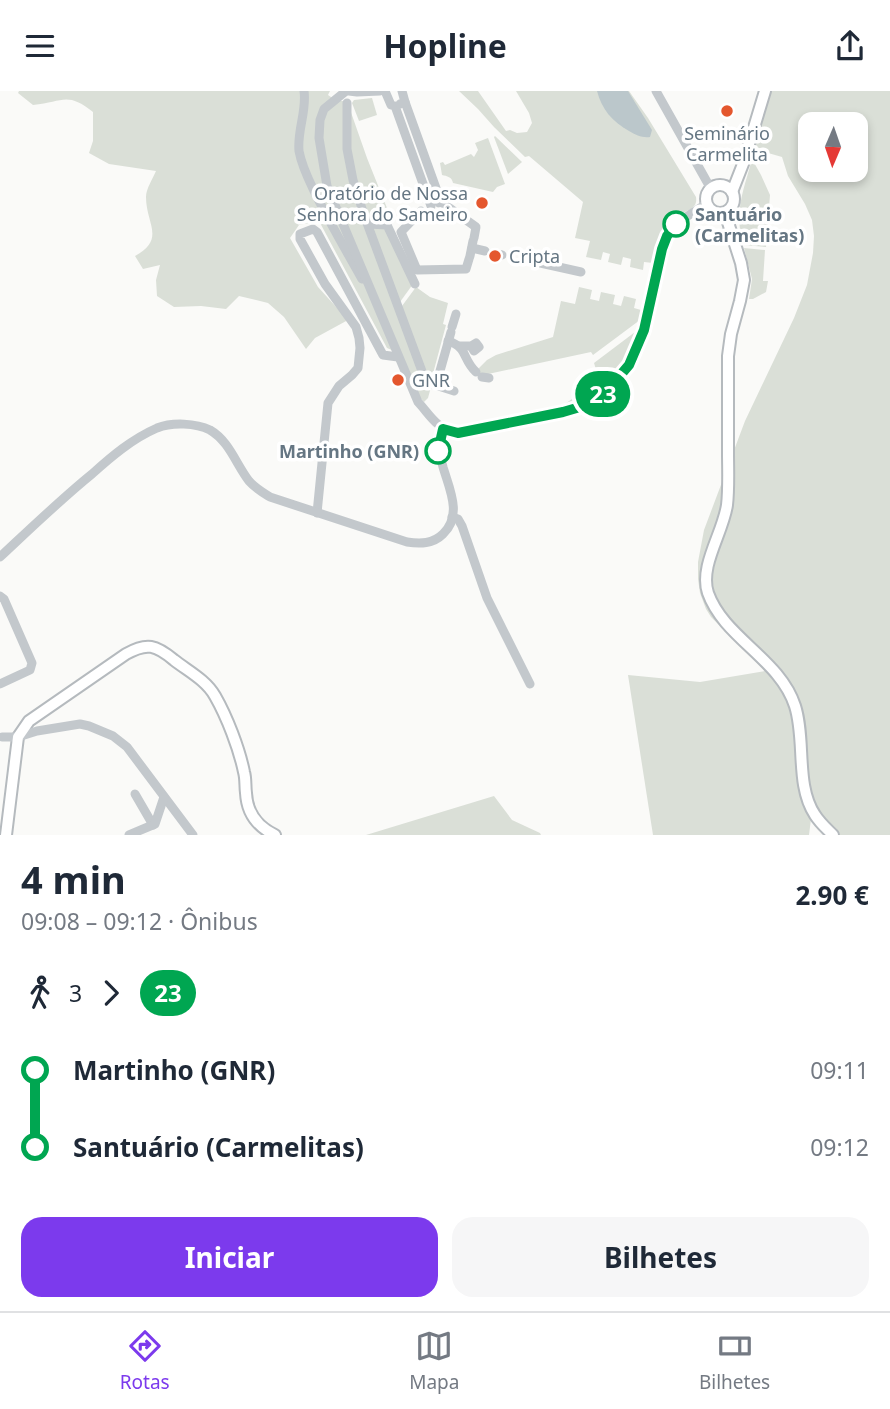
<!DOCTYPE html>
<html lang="pt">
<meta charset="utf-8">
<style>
body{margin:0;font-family:"Noto Sans",sans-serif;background:#f6f6f7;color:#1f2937;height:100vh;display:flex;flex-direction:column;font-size:26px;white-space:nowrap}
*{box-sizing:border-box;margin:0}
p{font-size:23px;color:#747a83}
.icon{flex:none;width:38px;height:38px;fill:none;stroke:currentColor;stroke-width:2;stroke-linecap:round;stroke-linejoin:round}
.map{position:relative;height:744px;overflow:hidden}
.details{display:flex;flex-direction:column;background:#fff;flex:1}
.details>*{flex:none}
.badge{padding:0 14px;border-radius:23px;font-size:24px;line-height:46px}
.needle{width:46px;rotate:182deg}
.fabs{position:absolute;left:798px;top:21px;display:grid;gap:14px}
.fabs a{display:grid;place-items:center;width:70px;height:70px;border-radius:14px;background:#fff;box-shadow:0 4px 10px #0003;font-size:35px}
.map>.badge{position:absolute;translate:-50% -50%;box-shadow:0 0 0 4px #fff}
.legs{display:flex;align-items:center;gap:10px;height:77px;padding:0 21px;font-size:23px}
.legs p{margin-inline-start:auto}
.headline{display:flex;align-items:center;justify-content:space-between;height:119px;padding:0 21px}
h1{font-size:38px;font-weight:700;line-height:52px}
.primary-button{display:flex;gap:14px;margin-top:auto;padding:14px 21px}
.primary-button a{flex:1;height:80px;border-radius:21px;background:#7c3aed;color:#fff;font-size:28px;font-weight:700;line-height:80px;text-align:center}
.primary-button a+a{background:#f6f6f7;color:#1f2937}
ul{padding:0 21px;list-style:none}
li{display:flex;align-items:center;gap:24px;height:77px;font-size:26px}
li i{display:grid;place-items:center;width:10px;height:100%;margin:0 9px;background:currentColor}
li i::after{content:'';width:18px;height:18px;margin:-9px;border:5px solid;border-radius:50%;background:#fff}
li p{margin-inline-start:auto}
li:first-child i{background:linear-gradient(#0000 50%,currentColor 0)}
li:last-child i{background:linear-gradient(currentColor 50%,#0000 0)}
header{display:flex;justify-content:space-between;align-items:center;height:91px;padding:0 21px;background:#fff;font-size:32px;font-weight:700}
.tab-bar{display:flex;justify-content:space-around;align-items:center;height:98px;border-top:2px solid #e0e1e3;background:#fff;font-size:19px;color:#747a83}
.tab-bar a{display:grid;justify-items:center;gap:4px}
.tab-bar .current{color:#7c3aed}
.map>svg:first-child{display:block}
.green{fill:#dadfd7;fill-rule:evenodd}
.water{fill:#bbc7cb}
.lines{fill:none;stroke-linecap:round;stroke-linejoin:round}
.major-casing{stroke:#b5babe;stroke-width:14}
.minor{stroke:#c3c8cc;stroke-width:9}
.major{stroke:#fff;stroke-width:10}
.line-1-casing{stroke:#fff;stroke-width:16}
.line-1{stroke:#00a651;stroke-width:10}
.poi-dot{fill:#e4572e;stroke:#fff;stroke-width:2.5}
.stop-1-dot{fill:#fff;stroke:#00a651;stroke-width:3.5}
.labels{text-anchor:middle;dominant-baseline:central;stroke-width:7;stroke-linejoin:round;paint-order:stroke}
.poi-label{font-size:18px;fill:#657683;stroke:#fff;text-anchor:start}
.stop-label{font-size:18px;font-weight:bold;fill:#657683;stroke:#fff;text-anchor:start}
</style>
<header><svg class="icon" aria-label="menu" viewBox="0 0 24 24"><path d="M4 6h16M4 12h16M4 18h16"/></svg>Hopline<svg class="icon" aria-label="share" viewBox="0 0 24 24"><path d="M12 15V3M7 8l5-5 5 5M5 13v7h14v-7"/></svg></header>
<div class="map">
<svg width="890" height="744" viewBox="0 0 890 744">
<rect width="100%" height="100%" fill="#fafaf8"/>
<!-- green -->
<g class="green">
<path d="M19,0H330L328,4L337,10H347L367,67L391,127L388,130L363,131L431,296L428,307L424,311L418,304L401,263L387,257L319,130L299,134L290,147L318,196L348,229L315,247L306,258L284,226L268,212L239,205L226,218L201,215L174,216L157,205L156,189L160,174L143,178L135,165C166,148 146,133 146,106C146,98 153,87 156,80L109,73L89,62L93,50V21C67,0 63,11 33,14L18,2Z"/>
<path d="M459,0H478L506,40L510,39L517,42L527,41L532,32L529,22L516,0H629L648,27L696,106C698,119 686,118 678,126C664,139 658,153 653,172L644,171L643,179L630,176L631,168L623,166L621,174L608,171L610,163L603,161L601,169L586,166L590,150L575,147L583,111L529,65L525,66L494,36L478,18Z"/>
<path d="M770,0H890V744H828L811,728L809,744H653L628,584L700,591L765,580L711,526L706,518L700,502L698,488V471L704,439L745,330L794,227L807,194L813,162L814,145L812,129L805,113L788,85L782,66L754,58ZM810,33H856V79H810Z"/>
<path d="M372,7L377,24L359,30L352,12L354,9Z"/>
<path d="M495,45L522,71L508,83L494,46Z"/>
<path d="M488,47L505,93L497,96L493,101L453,92C452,86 447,85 442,84L440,72L443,71L445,74L471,63L474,66L478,59L475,52Z"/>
<path d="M752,68L761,84L770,104L766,156L743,154C734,119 743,102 752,68Z"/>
<path d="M372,137H388L413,193L400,211Z"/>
<path d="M744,157L765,159L763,190H768L766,201L753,208H749L752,188Z"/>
<path d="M416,196L430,206L448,212L443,233L446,234L431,290L428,289L402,215Z"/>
<path d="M579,196L592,199L590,208L599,210L601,201L615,204L613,213L621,215L624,205L636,208L634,217L641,219L644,209L647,210L644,226L593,264L591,261L488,283L484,286L477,279L487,269L496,264L553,246L561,210L575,213Z"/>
<path d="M643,235C638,247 634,259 627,270C613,295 589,310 562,318V315L592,294L598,285L594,272Z"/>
<path d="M494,705L512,729L540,742L541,744H366Z"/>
</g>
<!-- water -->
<path class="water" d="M597,0H628L652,39L650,46C642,47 636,44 629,40C612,30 602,19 597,0Z"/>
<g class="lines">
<!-- major casing -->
<g class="major-casing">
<g id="major">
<circle cx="720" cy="108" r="14"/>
<path d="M732,101L743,73L765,0"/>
<path d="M725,122L741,172L744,189L740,210L731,243L728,265C728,297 728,329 728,361C728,378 729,397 727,414C723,442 699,475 708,502C724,547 780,568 795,615C806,649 795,694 815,724C820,732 827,738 833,744"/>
<path d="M6,744L18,646L29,630L126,563C147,551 156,554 174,569C188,580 206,589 215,605C227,626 239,657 244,681C246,688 245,695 246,702C247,722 258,736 275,744"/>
</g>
</g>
<!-- minor -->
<g class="minor">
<path d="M304,0C307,20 297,39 299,60C302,77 310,91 317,106C331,134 347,161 362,188"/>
<path d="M346,0L324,18L320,29L319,47L327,95L418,311C431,325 436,338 458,342L563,321L581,315L606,301L629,274L644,239L662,158C673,129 684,129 707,112"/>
<path d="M349,0L357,1L380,0"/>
<path d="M385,0L391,14L395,15L431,115"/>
<path d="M656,0L711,98"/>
<path d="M405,11L441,111"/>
<path d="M347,12V58L353,89L364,124L426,291L454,300"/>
<path d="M400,13L405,11L402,0"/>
<path d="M439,112L441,111L476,136L474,147"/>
<path d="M421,120L401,141L417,179L466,178L469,168"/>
<path d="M368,133L387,134L415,193"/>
<path d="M472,157L485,160"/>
<path d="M497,163L502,164"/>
<path d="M470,165L473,150"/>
<path d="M527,169L581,181"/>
<path d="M452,236L456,223"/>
<path d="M448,250C468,256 462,268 476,281"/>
<path d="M460,255H471L476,252L479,256L474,260L471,255"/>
<path d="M482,286L489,287"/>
<path d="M438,287L451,241"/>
<path d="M317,422L328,312L339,295L352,284L358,277L360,257L359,247L356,236L325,193L300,148V143L313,138L317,141L383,264L398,266"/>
<path d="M452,426L458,428L462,435L487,507L530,593"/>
<path d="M0,466C30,438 60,409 92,383C112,365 132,348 157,337C172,331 196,332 210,339C229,350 236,373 249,390C255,397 262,401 270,406L407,451C420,453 433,453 443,443C463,424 449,397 443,376C442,371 439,365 439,360C439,353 442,345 443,338"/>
<path d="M0,505L4,508L32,572L30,579L0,593"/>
<path d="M2,646H18L37,640L80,633L89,635L113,645L127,656L193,744"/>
<path d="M135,703L153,734"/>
<path d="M129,744L155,733L164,706"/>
</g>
<!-- major -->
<use href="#major" class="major"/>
</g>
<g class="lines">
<!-- line-1 casing -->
<g class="line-1-casing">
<path id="line-1" d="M438,360L443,338L458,342L563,321L580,316L606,301L629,274L644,239L662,158L667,145L676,133"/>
</g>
<!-- line-1 -->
<use href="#line-1" class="line-1"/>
</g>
<!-- markers -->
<g class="poi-dot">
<circle cx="727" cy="20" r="7"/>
<circle cx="482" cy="112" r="7"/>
<circle cx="495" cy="165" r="7"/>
<circle cx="398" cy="289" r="7"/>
</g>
<g class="stop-1-dot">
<circle cx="676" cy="133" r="12"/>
<circle cx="438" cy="360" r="12"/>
</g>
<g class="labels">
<!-- poi labels -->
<g class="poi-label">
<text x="727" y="42" text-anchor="middle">Seminário<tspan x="727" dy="21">Carmelita</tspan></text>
<text x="468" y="102" text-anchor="end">Oratório de Nossa<tspan x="468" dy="21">Senhora do Sameiro</tspan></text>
<text x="509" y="165">Cripta</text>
<text x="412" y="289">GNR</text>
</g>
<!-- stop labels -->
<g class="stop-label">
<text x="695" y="123">Santuário<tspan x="695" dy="21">(Carmelitas)</tspan></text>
<text x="419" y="360" text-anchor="end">Martinho (GNR)</text>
</g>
</g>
</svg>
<div class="fabs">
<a><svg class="needle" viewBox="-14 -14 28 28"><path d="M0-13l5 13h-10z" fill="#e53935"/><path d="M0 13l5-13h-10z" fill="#747a83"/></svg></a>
</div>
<b class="badge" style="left:603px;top:303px;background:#00a651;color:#fff">23</b>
</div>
<section class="details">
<div class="headline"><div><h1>4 min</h1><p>09:08 – 09:12 · Ônibus</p></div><b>2.90 €</b></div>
<div class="legs"><svg class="icon" aria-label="walk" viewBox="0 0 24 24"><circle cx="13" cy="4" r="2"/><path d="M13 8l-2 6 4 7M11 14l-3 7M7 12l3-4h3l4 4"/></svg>3<svg class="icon" aria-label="forward" viewBox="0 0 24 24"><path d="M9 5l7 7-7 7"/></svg><b class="badge" style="background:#00a651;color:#fff">23</b></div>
<ul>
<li><i style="color:#00a651"></i><b>Martinho (GNR)</b><p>09:11</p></li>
<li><i style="color:#00a651"></i><b>Santuário (Carmelitas)</b><p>09:12</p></li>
</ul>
<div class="primary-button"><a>Iniciar</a><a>Bilhetes</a></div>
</section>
<nav class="tab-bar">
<a class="current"><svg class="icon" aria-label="directions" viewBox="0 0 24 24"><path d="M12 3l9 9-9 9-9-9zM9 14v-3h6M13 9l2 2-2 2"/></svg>Rotas</a>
<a><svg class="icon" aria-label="map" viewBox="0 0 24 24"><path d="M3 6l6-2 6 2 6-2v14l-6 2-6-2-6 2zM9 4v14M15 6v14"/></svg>Mapa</a>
<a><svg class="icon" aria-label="tickets" viewBox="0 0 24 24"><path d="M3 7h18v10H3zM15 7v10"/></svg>Bilhetes</a>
</nav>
